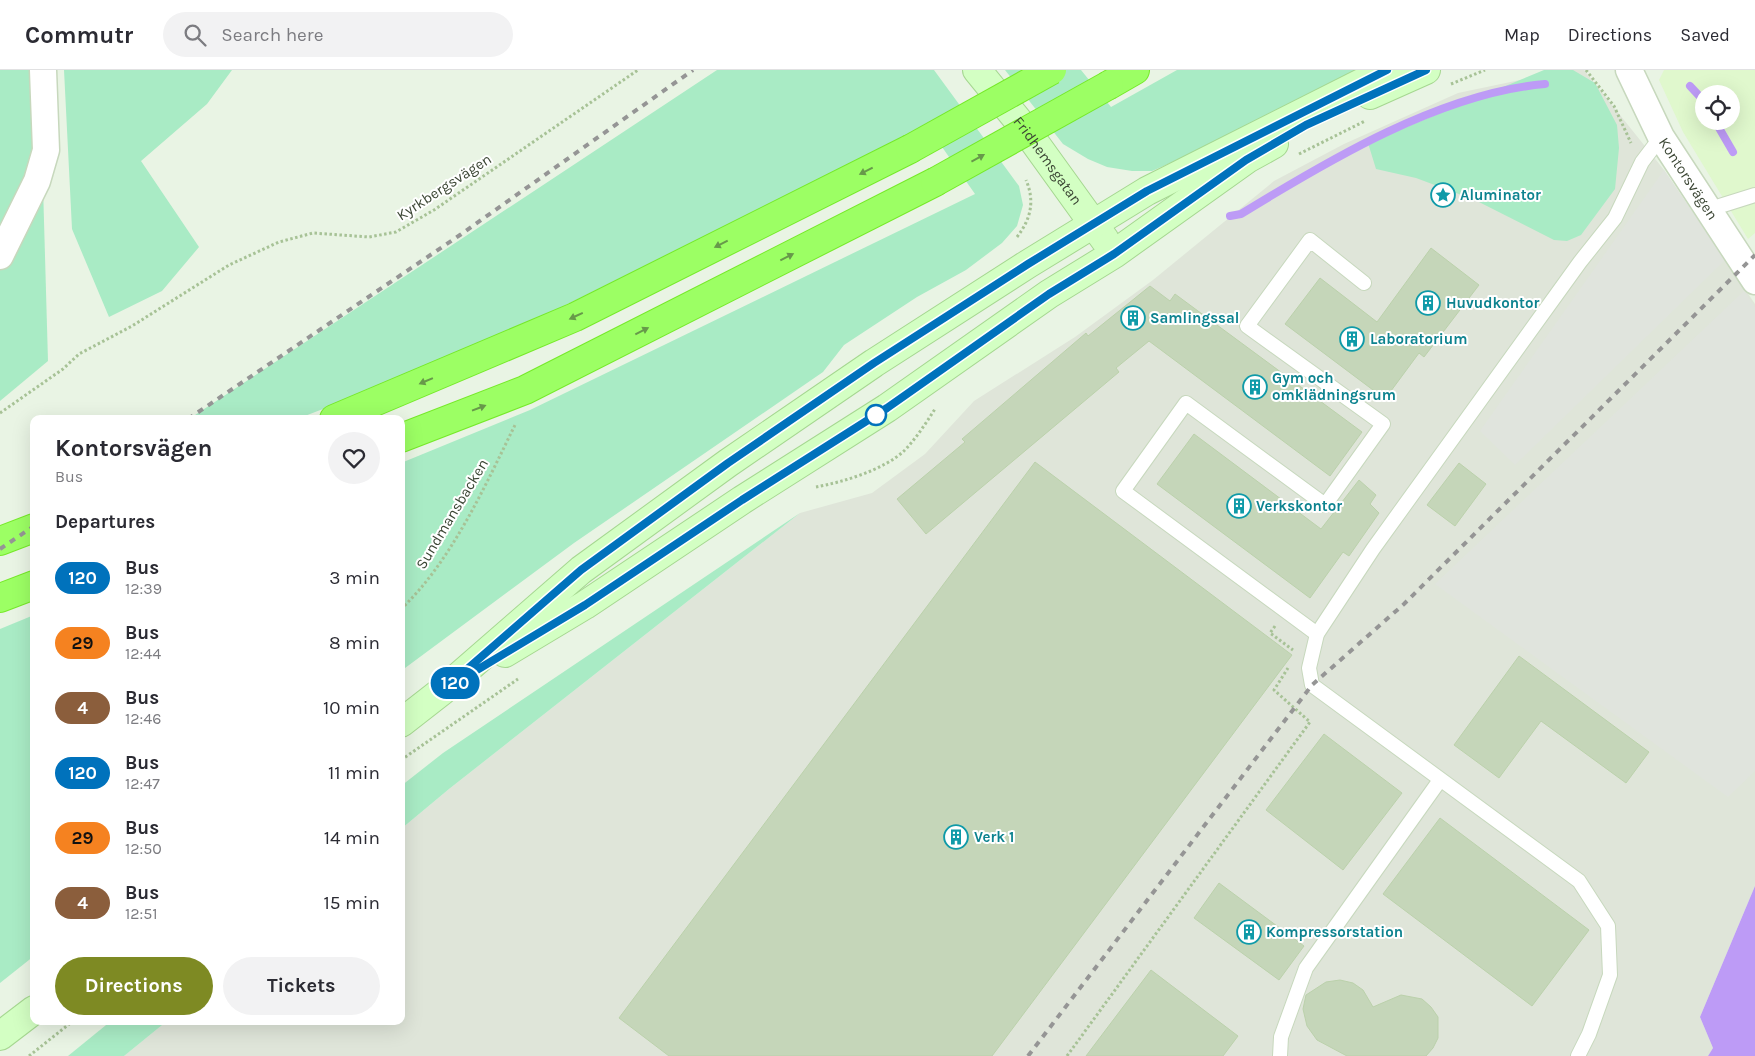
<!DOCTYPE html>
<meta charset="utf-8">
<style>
body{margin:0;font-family:Karla,sans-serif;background:#f2f2f3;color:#2b2b33;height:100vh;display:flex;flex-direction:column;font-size:19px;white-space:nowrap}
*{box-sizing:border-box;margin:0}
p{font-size:16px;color:#7c7c81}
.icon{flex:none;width:28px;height:28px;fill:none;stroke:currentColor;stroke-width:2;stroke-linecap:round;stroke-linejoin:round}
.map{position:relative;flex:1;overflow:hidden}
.details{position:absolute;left:30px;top:345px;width:375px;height:610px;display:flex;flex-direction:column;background:#fff;border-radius:10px;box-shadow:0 5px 20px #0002}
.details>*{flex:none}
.badge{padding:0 10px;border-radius:16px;font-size:18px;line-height:32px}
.controls{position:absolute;left:1695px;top:15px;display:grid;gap:10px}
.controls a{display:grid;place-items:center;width:45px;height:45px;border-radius:50%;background:#fff;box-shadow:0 5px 20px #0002;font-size:25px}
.map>.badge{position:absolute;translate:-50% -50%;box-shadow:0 0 0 2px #fff}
h2{padding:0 25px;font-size:19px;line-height:45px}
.round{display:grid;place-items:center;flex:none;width:52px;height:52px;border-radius:26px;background:#f2f2f3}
.summary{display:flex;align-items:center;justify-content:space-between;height:85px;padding:0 25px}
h1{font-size:24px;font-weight:700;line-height:38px}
.primary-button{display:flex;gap:10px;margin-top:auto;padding:10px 25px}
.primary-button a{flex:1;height:58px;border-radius:30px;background:#7e8a23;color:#fff;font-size:20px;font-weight:700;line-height:58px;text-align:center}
.primary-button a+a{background:#f2f2f3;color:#2b2b33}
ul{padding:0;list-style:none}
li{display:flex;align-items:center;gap:15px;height:65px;padding:0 25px}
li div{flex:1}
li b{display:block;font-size:19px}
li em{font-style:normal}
li .badge{min-width:55px;font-weight:700;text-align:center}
header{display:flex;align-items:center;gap:30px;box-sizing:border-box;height:70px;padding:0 25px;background:#fff;border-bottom:1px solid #e1e1e2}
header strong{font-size:24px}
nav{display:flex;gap:28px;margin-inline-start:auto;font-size:18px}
.search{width:350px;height:45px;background:#f2f2f3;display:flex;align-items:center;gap:12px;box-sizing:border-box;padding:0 18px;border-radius:28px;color:#7c7c81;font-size:19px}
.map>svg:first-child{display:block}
.commercial{fill:#e0f8cd;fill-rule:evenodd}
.industrial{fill:#dfe5d9}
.green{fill:#a9ebc5}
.parking{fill:#e0e4dd}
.water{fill:#bd9bf6}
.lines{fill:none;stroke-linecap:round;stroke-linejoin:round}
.stream{stroke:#bd9bf6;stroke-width:8}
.building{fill:#c5d6b9;stroke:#bbd1ab}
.lane-casing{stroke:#c7d8bd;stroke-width:16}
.street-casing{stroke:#c7d8bd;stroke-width:29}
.secondary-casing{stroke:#a5d790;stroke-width:30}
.highway-casing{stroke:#76e929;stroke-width:30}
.path{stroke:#a7c296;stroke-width:3;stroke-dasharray:2.5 2.5;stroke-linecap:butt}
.lane{stroke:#fff;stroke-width:14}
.street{stroke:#fff;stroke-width:26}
.secondary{stroke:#d3ffc3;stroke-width:28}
.highway{stroke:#9cff64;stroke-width:28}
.rail{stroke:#959595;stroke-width:4;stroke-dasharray:6 6;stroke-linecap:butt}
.highway-bridge-casing{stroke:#76e929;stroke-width:30;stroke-linecap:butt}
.highway-bridge{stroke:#9cff64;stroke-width:28}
.oneway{fill:#67994a}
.line-casing{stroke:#fff;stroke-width:11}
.line{stroke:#0072bc;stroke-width:8}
.stop-dot{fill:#fff;stroke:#0072bc;stroke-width:2.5}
.labels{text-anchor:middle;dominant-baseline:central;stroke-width:4;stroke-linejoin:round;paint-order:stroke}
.street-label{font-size:15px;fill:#3b4634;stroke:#fff}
.culture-label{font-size:15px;font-weight:bold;fill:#0d838f;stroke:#fff;text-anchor:start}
</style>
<header>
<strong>Commutr</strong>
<div class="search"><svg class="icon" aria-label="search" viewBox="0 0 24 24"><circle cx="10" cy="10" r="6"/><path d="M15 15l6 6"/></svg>Search here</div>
<nav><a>Map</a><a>Directions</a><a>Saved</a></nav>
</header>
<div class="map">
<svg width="1755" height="986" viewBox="0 0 1755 986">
<rect width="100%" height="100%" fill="#e9f4e4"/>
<!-- commercial -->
<path class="commercial" d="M1664,0H1755V163L1748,169L1683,62L1659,10ZM1704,24H1731V51H1704Z"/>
<!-- industrial -->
<path class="industrial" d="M1568,0H1584L1664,100L1755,234V816L1700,947L1713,978L1708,986H124L167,951H401V759L449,719L800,443L872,423L925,384L974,331L1075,267L1153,210L1274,111L1344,74L1458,23Z"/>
<!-- green -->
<g class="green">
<path d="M0,0H32L43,116L48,291L0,331Z"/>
<path d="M64,0H232L207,34L141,91L199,177L162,221L109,247L72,159Z"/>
<path d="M717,0H934L1019,116L1023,135L1017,156L1002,173L966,200L917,227L844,275L823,302L574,473L401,601V393L530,340L975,124L928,57L560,238L349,329L297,349H189Z"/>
<path d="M1005,0H1081L1111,37L1177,0H1363L1193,83L1152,101H1132L1107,97L1088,89L1063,74Z"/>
<path d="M1544,0H1573L1595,13L1617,55L1619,78L1615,119L1581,165L1567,171L1554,170L1475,130L1416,108L1376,99L1368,73Z"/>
<path d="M800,443L449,719L401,759V716L443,683Z"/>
<path d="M34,545V886L0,913V559Z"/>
<path d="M111,951H167L124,986H68Z"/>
</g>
<!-- parking -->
<g class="parking">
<path d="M1664,100L1725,190L1515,395L1480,361Z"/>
<path d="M1744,221L1755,237V701L1728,727L1435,514Z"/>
</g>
<!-- water -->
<path class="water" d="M1755,816V986H1708L1713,978L1700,947Z"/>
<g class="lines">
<!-- stream -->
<g class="stream">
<path d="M1690,16L1704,31"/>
<path d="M1715,51L1733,82"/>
<path d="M1230,146L1241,144C1329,90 1441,23 1545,14"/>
</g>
</g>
<!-- building -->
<g class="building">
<path d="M1431,178L1479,215L1424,287L1419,283L1385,329L1285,254L1320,208L1377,252Z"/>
<path d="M1150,216L1170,231L1175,224L1362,362L1330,406L1149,271L1116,298L1119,302L926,464L897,429L965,372L962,369L1086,263L1088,266Z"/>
<path d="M1194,364L1321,459L1359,410L1376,425L1370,434L1379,443L1349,486L1343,482L1310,528L1157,414Z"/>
<path d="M1035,392L1292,585L992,986H669L619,948Z"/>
<path d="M1459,393L1486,414L1455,456L1427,435Z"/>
<path d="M1519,586L1649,682L1626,713L1541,651L1499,708L1454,675Z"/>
<path d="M1324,664L1402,723L1343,800L1266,740Z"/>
<path d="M1440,748L1589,860L1532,936L1383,824Z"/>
<path d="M1219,813L1304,876L1279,910L1194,848Z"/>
<path d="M1151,900L1238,966L1223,986H1086Z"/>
<path d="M1340,910L1353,913L1363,920L1373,937L1401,925L1422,929L1431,937L1438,947V968L1433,978L1426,986H1347L1317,970L1307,956L1303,939L1306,925L1326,912Z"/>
</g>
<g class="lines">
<!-- lane casing -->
<g class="lane-casing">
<g id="lane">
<path d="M1707,140L1755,125"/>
<path d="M1317,564L1123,421L1186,333L1325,435L1383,354L1247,256L1310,170L1364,213"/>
<path d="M1280,986L1281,967L1306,898L1440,710"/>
<path d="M1578,986L1589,964L1610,905L1608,856L1579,811L1312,615L1309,598L1317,564L1373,479L1580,192L1615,148L1642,92L1661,67"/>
</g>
</g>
<!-- street casing -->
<g class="street-casing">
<g id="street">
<path id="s1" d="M1629,0L1661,67L1755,211"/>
<path d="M0,186L37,111L46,80L43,0"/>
</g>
</g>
<!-- secondary casing -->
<g class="secondary-casing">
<g id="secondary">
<path id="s2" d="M977,0L1025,59L1105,170"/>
<path d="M1370,25L1426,0"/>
<path d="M505,583L585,535L742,430L887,338L1049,224L1114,184L1247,89L1274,74"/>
<path d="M401,653L442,621L581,500L728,393L874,293L1028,194L1147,121L1387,0"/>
<path d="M0,966L34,940"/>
</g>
</g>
<!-- highway casing -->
<g class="highway-casing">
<g id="highway">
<path d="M1109,15L1135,0"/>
<path d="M334,349L575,247L910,79"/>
<path d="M401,368L525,320L935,112"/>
<path d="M0,471L34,458"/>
<path d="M0,528L34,515"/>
</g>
</g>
<!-- path -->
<g class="path">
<path d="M1586,0L1614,36L1631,73"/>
<path d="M1451,14L1485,0"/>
<path d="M1299,84L1365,51"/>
<path d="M1017,167C1031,149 1035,131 1026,110"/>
<path d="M0,343L63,299L79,284L132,256L229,195L279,172L313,163L369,167L396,162L434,140L638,0"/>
<path d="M816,417C843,412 884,400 905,380C917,367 926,353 935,339"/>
<path d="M401,539C451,492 485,416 515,355"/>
<path d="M1275,556L1270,563L1293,580"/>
<path d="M401,690L518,609"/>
<path d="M29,986L73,951"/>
<path d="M1067,986L1310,652L1274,620L1288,598"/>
</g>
<!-- lane -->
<use href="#lane" class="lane"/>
<!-- street -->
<use href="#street" class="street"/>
<!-- secondary -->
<use href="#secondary" class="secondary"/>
<!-- highway -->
<use href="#highway" class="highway"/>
<!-- rail -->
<g class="rail">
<path d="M188,349L460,165L693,0"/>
<path d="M0,479L34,456"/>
<path d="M1028,986L1312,615L1404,534L1755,185"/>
</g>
<!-- highway-bridge casing -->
<g class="highway-bridge-casing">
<g id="highway-bridge">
<path d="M910,79L1052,0"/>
<path d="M935,112L1109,15"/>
</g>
</g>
<!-- highway-bridge -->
<use href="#highway-bridge" class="highway-bridge"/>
</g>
<!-- one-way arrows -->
<defs><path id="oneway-solid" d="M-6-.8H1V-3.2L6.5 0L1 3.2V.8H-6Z" transform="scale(1.25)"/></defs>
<g class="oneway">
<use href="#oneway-solid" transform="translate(978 88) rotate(-29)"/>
<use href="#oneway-solid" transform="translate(866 101) rotate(153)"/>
<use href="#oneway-solid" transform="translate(721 174) rotate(153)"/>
<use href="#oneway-solid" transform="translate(787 187) rotate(-27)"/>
<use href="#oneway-solid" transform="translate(576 246) rotate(155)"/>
<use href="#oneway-solid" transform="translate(642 261) rotate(-27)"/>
<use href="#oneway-solid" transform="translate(426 311) rotate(157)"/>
<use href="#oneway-solid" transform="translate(479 338) rotate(-21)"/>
</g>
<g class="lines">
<!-- line casing -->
<g class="line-casing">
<path id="line" d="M1387,0L1147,121L1028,194L874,293L728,393L581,500L442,621L585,535L742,430L887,338L1049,224L1114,184L1246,90L1306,55L1426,0"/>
</g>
<!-- line -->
<use href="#line" class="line"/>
</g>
<!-- icons -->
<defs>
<g id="sight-ring" transform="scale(1.25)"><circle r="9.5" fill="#fff" stroke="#0f9aa8" stroke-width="1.5"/><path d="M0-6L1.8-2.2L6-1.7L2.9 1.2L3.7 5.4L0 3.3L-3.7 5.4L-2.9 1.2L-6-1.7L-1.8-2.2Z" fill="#0f9aa8"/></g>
<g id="building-ring" transform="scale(1.25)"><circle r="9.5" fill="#fff" stroke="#0f9aa8" stroke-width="1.5"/><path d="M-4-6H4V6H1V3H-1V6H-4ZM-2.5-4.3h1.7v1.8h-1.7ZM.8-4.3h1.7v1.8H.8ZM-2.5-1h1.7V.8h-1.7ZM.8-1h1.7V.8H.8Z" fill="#0f9aa8"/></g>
</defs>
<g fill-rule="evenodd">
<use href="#sight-ring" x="1443" y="125"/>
<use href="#building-ring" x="1428" y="233"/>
<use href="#building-ring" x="1133" y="248"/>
<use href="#building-ring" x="1352" y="269"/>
<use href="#building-ring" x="1255" y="317"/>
<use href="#building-ring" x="1239" y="436"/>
<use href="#building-ring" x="956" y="767"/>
<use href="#building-ring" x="1249" y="862"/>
</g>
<!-- markers -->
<circle class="stop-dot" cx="876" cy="345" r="10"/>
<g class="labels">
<!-- street labels -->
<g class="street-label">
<text stroke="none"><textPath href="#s2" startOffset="115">Fridhemsgatan</textPath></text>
<text stroke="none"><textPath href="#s1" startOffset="124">Kontorsvägen</textPath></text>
<text transform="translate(444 117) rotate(-33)">Kyrkbergsvägen</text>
<text transform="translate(452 444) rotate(-59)">Sundmansbacken</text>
</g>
<!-- culture labels -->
<g class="culture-label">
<text x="1460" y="125">Aluminator</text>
<text x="1446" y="233">Huvudkontor</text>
<text x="1150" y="248">Samlingssal</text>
<text x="1370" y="269">Laboratorium</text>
<text x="1272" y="308">Gym och<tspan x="1272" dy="17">omklädningsrum</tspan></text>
<text x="1256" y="436">Verkskontor</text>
<text x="974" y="767">Verk 1</text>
<text x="1266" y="862">Kompressorstation</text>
</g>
</g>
</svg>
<div class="controls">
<a><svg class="icon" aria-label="locate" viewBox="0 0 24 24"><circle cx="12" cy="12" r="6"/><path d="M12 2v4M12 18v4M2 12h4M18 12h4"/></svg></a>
</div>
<b class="badge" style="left:455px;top:613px;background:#0072bc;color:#fff">120</b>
<section class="details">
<div class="summary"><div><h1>Kontorsvägen</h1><p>Bus</p></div><a class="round"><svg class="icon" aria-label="heart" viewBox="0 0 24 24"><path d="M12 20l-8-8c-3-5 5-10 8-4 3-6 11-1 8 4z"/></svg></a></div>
<h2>Departures</h2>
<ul>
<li><span class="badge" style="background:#0072bc;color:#fff">120</span><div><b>Bus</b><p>12:39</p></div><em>3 min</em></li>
<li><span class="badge" style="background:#f58220;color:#111">29</span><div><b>Bus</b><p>12:44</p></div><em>8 min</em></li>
<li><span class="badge" style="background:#8b5e3c;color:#fff">4</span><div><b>Bus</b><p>12:46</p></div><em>10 min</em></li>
<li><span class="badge" style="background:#0072bc;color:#fff">120</span><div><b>Bus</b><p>12:47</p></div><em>11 min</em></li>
<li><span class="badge" style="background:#f58220;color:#111">29</span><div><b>Bus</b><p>12:50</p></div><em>14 min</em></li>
<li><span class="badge" style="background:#8b5e3c;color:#fff">4</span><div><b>Bus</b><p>12:51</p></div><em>15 min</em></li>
</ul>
<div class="primary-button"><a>Directions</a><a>Tickets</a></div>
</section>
</div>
